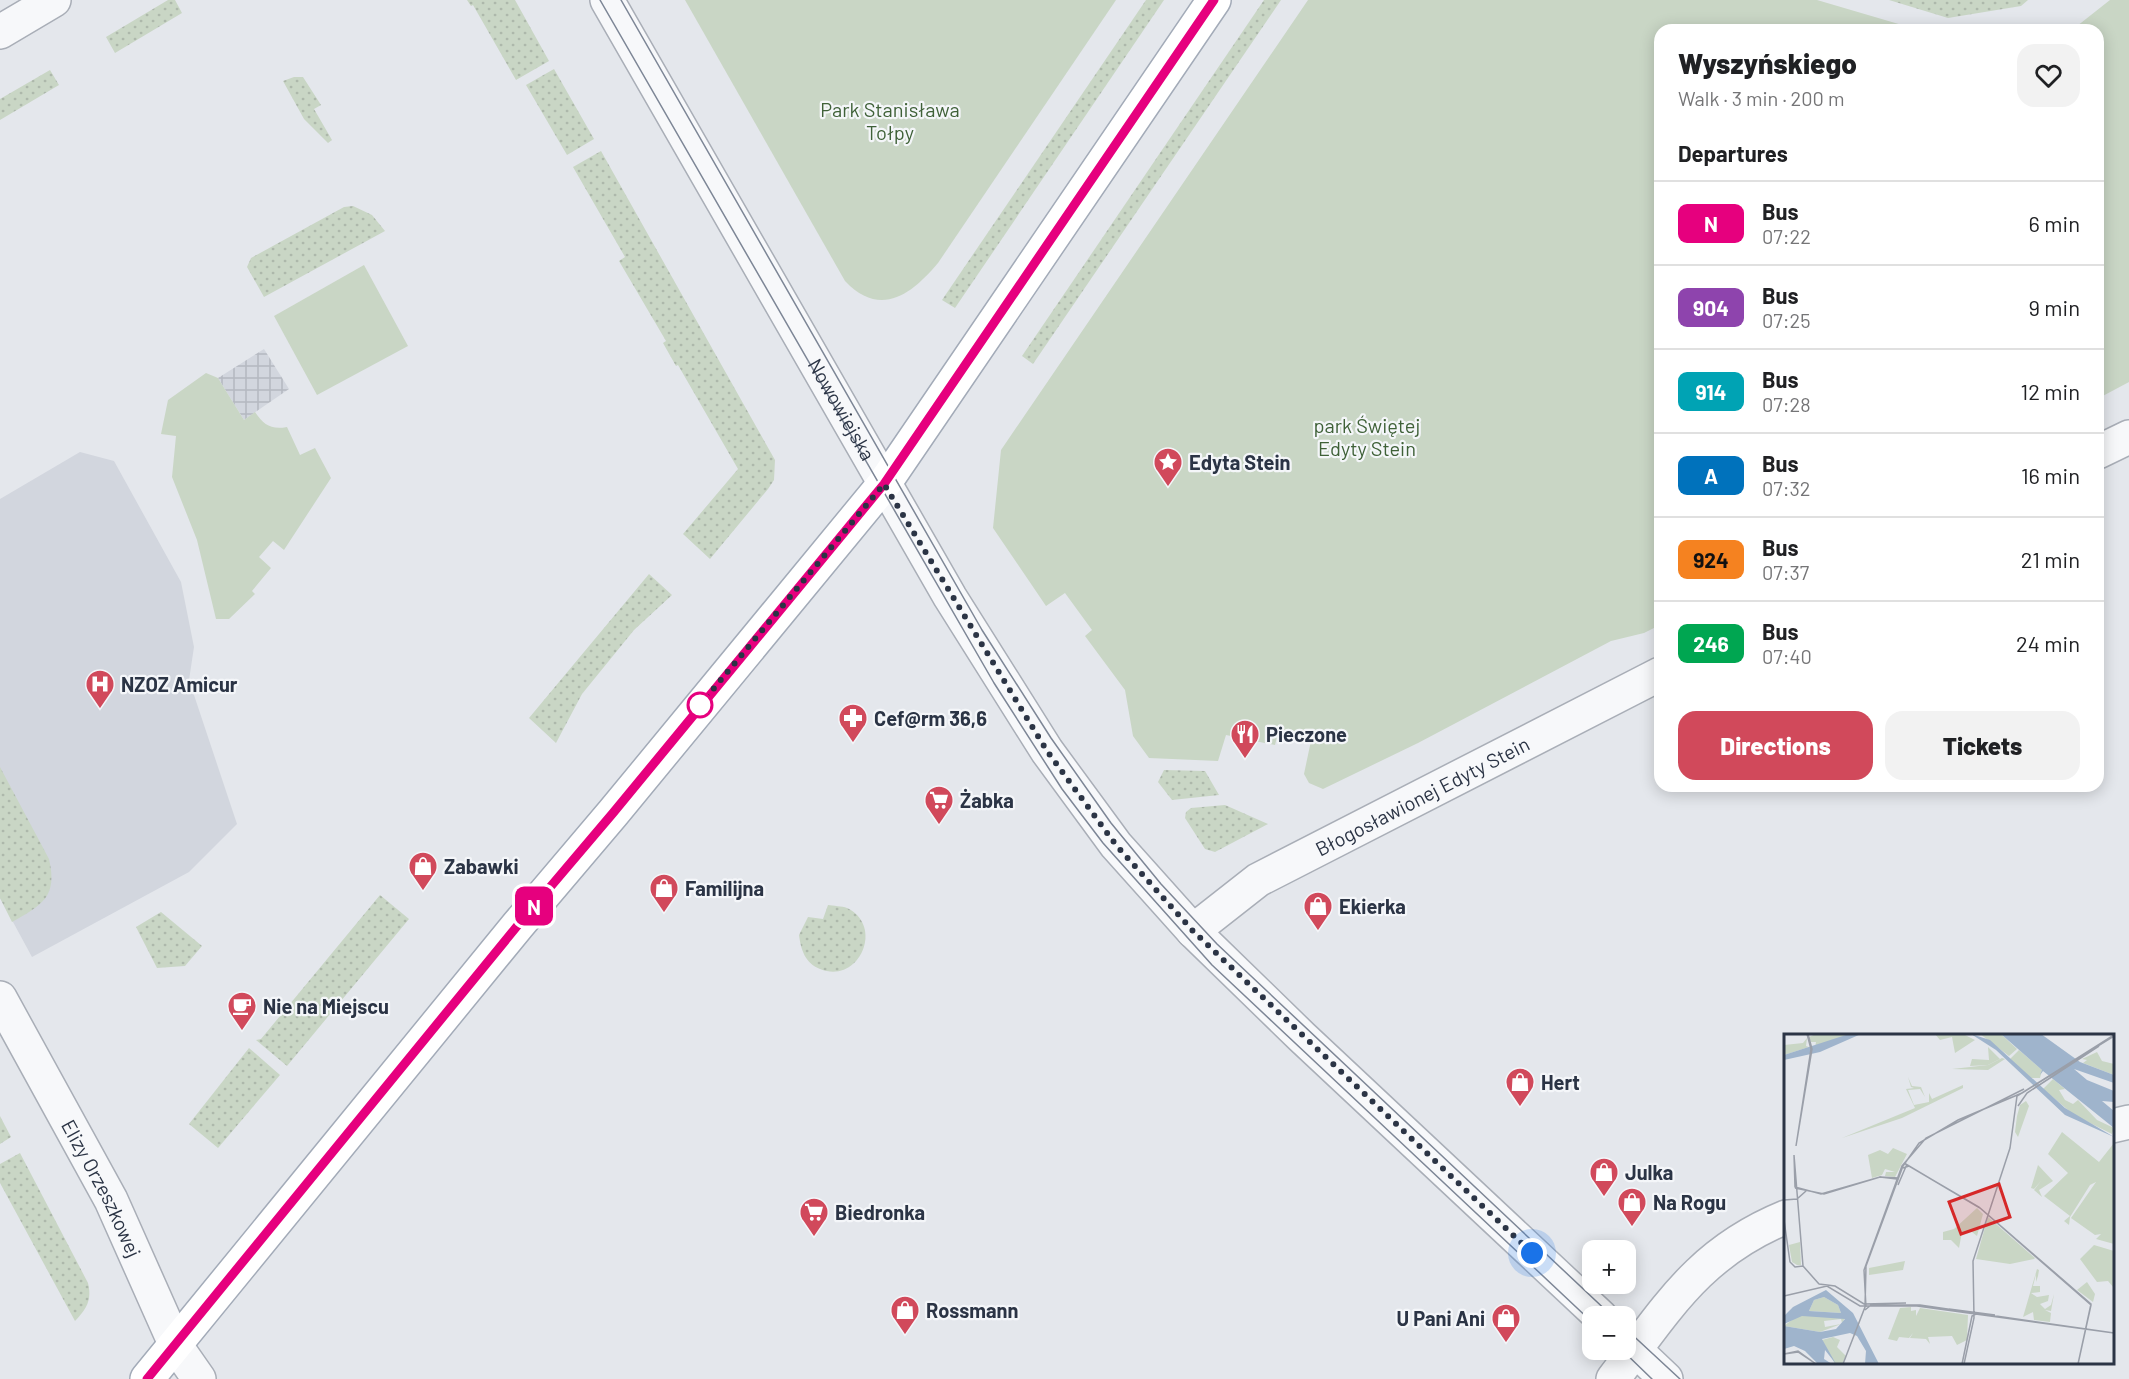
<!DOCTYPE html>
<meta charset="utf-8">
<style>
body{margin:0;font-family:Barlow,sans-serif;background:#f2f2f2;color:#202124;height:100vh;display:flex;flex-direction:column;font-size:22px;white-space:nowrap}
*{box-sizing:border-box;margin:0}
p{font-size:20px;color:#757577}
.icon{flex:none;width:33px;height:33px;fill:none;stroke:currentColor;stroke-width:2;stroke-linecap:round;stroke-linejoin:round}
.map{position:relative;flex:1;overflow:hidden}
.drawer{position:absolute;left:1654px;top:24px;width:450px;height:768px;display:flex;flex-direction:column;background:#fff;border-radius:18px;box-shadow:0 3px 15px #0003}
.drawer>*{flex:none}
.badge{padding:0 12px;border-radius:9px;font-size:21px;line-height:39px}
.buttons{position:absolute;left:1582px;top:1240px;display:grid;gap:12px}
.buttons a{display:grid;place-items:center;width:54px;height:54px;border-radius:12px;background:#fff;box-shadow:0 3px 15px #0003;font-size:30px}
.you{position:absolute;width:30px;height:30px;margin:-15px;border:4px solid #fff;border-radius:50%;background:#1a73e8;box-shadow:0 0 0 9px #1a73e833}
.map>.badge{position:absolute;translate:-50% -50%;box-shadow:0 0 0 3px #fff}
h2{padding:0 24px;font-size:22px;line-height:54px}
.round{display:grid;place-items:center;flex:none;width:63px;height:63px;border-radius:18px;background:#f2f2f2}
.summary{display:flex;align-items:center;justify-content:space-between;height:102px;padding:0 24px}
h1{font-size:28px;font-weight:800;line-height:45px}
.button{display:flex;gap:12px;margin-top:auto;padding:12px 24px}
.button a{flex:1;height:69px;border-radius:18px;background:#d1495b;color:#fff;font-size:24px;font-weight:800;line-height:69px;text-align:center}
.button a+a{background:#f2f2f2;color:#202124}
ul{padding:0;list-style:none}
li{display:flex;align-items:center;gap:18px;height:84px;padding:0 24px;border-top:2px solid #e0e0e0}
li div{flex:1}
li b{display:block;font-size:22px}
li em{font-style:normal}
li .badge{min-width:66px;font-weight:700;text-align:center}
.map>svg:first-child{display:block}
.built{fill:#d2d6de}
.industrial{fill:url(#industrial-grid)}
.grass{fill:url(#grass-dots)}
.green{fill:#c9d6c5}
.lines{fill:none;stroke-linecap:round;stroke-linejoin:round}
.minor-casing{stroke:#a9aeb7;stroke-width:36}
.major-casing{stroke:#a3abb8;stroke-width:36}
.minor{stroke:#f7f8fa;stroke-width:33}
.major{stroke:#fff;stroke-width:33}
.tram{stroke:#7d8696;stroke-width:1.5}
.line-casing{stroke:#fff;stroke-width:14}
.line{stroke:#e6007e;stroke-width:9}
.walk{stroke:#2b3445;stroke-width:6;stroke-dasharray:0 10.8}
.stop-dot{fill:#fff;stroke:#e6007e;stroke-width:3}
.labels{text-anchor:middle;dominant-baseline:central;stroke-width:4.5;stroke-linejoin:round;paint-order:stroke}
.park-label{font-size:20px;fill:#3f6138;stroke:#f4f6f9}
.street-label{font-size:20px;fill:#2b3445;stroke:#f4f6f9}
.poi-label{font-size:20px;font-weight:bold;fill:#2b3445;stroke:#f4f6f9;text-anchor:start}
.inset-road{fill:none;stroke:#9a9fa9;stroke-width:1.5}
.view{fill:#d62828;fill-opacity:0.15;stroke:#d62828;stroke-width:3}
.inset-edge{fill:none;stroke:#2b3445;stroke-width:3}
</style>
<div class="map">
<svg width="2129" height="1379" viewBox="0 0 2129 1379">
<defs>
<pattern id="industrial-grid" width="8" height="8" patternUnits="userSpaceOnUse" patternTransform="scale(1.5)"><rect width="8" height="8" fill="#d2d6de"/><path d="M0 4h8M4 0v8" fill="none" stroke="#b4b8c0"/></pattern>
<pattern id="grass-dots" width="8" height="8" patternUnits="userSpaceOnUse" patternTransform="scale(1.5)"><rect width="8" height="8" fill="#c9d6c5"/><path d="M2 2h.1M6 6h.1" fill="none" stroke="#adb8ab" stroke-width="1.8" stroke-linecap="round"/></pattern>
</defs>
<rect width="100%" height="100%" fill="#e4e7ec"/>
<!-- built -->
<path class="built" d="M80,452L114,461L181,582L194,647L189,680L237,824L189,872L32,957L0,898V499Z"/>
<!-- industrial -->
<path class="industrial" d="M264,349L289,389L244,420L218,378Z"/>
<!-- grass -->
<g class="grass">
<path d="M168,0H175L182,13L115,53L106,37Z"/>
<path d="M467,0H515L549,61L516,80L473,5L471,6Z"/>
<path d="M1146,0H1164L955,308L942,300Z"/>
<path d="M1264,0H1281L1033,364L1022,356Z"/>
<path d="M1889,0H2028L2021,6L1948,18Z"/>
<path d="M554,69L594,139L567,155L526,85Z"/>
<path d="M50,70L59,85L0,120V99Z"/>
<path d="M294,77H303L321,105L314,109L332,140L328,143L304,119L283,81Z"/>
<path d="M601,151L775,460L774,480L768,489L710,559L683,534L738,469L678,365L676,366L663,343L666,341L619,261L625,257L573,167Z"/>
<path d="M353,206L372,215L385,231L264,297L247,267L251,258L344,207Z"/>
<path d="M649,574L672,595L634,630L582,694L556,743L529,718Z"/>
<path d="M0,767L49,859C58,897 42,905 12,922L0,898Z"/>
<path d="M1164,770L1205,771L1219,795L1172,800L1158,782Z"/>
<path d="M1225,805L1268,824L1215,852L1205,849L1185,818L1186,812L1191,808Z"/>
<path d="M380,895L409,919L287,1066L256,1040L261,1039Z"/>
<path d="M828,905C833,906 842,906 847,908C885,926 859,985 820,969C805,963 801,950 799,935L808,917L823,919Z"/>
<path d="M161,912L202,946L185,966L157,968L136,927Z"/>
<path d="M249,1048L280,1075L218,1148L189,1124Z"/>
<path d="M0,1116L11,1137L0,1144Z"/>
<path d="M20,1153L88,1283C92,1300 87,1308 75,1321L0,1183V1164Z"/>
</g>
<!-- green -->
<g class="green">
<path d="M685,0H1116L938,263C911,295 880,318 845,281Z"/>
<path d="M1308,0H1817L1919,30H1660V625L1644,633L1611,641L1418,743L1323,789L1309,783L1304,774L1312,736L1279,729L1275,745L1226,735L1218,761L1149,758L1133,736L1125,690L1085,636L1092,630L1065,593L1046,606L993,528L1001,450Z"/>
<path d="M2110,0H2129V382L2099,398L2098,30H2072Z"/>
<path d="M364,265L408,346L317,395L274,316Z"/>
<path d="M206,373L218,378L244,420L255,412C264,425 271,430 287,427L300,455L315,448L331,478L284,550L273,541L259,557L271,568L252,591L255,594L229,619H216L197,540L172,477L176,436L161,434L168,400Z"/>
</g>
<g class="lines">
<!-- minor casing -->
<g class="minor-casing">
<g id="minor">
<path id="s1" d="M607,0L950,597L1047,751L1116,845L1193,931L1302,1037L1601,1317"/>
<path d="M0,32L54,0"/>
<path d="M2098,452L2129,437"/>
<path id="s2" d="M1193,931L1258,880L1660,674"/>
<path id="s3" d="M0,998L111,1200L176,1346L199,1379"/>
<path d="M2112,1126L2129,1122"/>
<path d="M1626,1341L1666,1379"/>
<path d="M1613,1379C1667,1309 1698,1253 1786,1217"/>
</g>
</g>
<!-- major casing -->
<g class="major-casing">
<path id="major" d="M147,1379L518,925L613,813L884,484L1214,0"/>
</g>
<!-- minor -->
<use href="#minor" class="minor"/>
<!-- major -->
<use href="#major" class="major"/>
<!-- tram -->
<g class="tram">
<path d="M600,0L994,683L1062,789L1103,843L1212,965L1593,1323"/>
<path d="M621,0L982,630L1051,738L1111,823L1161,884L1217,944L1613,1317"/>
<path d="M1626,1329L1680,1379"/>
<path d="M1622,1350L1652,1379"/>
</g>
</g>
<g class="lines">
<!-- line casing -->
<g class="line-casing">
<path id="line" d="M147,1379L518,925L613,813L884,484L1214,0"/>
</g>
<!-- line -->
<use href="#line" class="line"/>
<!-- walk -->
<path class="walk" d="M700,705L884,484L1047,751L1116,845L1193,931L1532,1253"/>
</g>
<!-- icons -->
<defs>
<g id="sight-pin" transform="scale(1.5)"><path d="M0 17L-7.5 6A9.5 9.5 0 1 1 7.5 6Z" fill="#d1495b" stroke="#f4f6f9"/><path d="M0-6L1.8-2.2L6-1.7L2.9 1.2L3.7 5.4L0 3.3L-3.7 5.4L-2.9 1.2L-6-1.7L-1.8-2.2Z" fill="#fff"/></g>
<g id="hospital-pin" transform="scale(1.5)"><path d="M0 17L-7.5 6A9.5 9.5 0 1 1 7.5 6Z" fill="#d1495b" stroke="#f4f6f9"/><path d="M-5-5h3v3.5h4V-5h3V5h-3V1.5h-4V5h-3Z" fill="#fff"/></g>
<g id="pharmacy-pin" transform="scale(1.5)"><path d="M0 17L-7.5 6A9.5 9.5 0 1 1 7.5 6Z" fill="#d1495b" stroke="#f4f6f9"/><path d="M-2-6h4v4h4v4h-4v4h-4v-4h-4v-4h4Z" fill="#fff"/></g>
<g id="restaurant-pin" transform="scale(1.5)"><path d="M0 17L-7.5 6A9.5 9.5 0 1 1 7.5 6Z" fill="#d1495b" stroke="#f4f6f9"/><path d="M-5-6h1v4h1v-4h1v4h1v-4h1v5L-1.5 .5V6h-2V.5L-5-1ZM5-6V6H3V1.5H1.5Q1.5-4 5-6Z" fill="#fff"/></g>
<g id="supermarket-pin" transform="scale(1.5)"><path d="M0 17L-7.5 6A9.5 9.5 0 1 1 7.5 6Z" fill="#d1495b" stroke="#f4f6f9"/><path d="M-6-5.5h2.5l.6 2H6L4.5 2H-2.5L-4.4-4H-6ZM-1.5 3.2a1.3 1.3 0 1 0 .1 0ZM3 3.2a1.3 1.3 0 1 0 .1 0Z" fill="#fff"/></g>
<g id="shop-pin" transform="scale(1.5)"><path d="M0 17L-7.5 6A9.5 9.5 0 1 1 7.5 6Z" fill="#d1495b" stroke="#f4f6f9"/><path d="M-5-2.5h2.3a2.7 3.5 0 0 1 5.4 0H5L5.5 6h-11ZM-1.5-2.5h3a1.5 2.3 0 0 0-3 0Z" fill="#fff"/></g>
<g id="cafe-pin" transform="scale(1.5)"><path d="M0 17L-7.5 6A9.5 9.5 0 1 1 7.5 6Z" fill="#d1495b" stroke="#f4f6f9"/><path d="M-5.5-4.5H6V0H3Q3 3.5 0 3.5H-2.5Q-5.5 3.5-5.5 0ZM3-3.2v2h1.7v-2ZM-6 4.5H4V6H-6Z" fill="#fff"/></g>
</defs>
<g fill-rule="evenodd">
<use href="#sight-pin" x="1168" y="462"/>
<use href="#hospital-pin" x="100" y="684"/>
<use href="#pharmacy-pin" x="853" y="718"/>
<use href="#restaurant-pin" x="1245" y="734"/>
<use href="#supermarket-pin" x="939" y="800"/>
<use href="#shop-pin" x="423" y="866"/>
<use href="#shop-pin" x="664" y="888"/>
<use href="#shop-pin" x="1318" y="906"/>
<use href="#cafe-pin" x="242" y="1006"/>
<use href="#shop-pin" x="1520" y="1082"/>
<use href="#shop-pin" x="1604" y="1172"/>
<use href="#shop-pin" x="1632" y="1202"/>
<use href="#supermarket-pin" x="814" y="1212"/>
<use href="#shop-pin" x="905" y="1310"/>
<use href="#shop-pin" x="1506" y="1318"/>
</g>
<!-- markers -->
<circle class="stop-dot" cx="700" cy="705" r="12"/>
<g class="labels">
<!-- park labels -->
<g class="park-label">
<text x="890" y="109">Park Stanisława<tspan x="890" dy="23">Tołpy</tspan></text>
<text x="1367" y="425">park Świętej<tspan x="1367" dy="23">Edyty Stein</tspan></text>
</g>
<!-- street labels -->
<g class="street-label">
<text stroke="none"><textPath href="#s1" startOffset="472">Nowowiejska</textPath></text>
<text stroke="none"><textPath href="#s2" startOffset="267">Błogosławionej Edyty Stein</textPath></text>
<text stroke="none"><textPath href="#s3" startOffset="216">Elizy Orzeszkowej</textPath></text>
</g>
<!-- poi labels -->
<g class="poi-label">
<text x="1189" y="462">Edyta Stein</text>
<text x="121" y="684">NZOZ Amicur</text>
<text x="874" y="718">Cef@rm 36,6</text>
<text x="1266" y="734">Pieczone</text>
<text x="960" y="800">Żabka</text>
<text x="444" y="866">Zabawki</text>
<text x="685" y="888">Familijna</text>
<text x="1339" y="906">Ekierka</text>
<text x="263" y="1006">Nie na Miejscu</text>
<text x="1541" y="1082">Hert</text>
<text x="1625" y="1172">Julka</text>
<text x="1653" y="1202">Na Rogu</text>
<text x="835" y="1212">Biedronka</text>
<text x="926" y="1310">Rossmann</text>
<text x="1485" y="1318" text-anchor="end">U Pani Ani</text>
</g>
</g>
<!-- overview -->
<g transform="translate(1784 1034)">
<rect width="330" height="330" fill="#e4e7ec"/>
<path d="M32,0L38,1L65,0L31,14L32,8H27L25,3ZM151,0H179L191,6L171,19L168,3L156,6ZM196,0H217L233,15L225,22ZM23,4L22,12L25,13L0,21V11L19,9ZM204,13L216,25L204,31L186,32L188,25L205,26ZM235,16L258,36L256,44H247L226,25ZM313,18L318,27L330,30V41L299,29L303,26L298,25ZM124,43L128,52L137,53L141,63L136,55L124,56L130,71L145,68V59L148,65L179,51V54L118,84L58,104L131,74L122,55L130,54L127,53ZM269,45L281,55L275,56L281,66L289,70L294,66L313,86L330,94L328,100L290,81L259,55ZM242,67L245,72L234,103L231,98L233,82L236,71ZM254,131L269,147L255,156L258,163L250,156L257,147L250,155L247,154ZM253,235L255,236L254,242L252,248V240L249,252H256V258L247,259L253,263L265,261L264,267L256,270L261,275L267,271L270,260L267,277L261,276L267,279L266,288L250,286L249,278L239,283Z" fill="#c9d6c5"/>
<path d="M218,24L221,25L204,36L168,35L204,31Z" fill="#c9d6c5"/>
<path d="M278,98L315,128L330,109V210L312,205L317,200L311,201L287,184L312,148L306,151L286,183L285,191L280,187L286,182L260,162L284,139L264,120ZM109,114L123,120L111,143L101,142L102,138H111L101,135L98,141L88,144L84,121L96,116L104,120ZM193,174L199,180L193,202L188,198H178L175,214L167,206H159V198L170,195ZM204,183L251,224L250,225L226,230L192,225ZM16,208L17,231H13L8,228L5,211ZM310,211L330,217V254L324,247L313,248L296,225ZM121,227L119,236L85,241V234ZM303,248L311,260L309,268L293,256ZM40,263L54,271L57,279L25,277L30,266ZM127,273V277L132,276V282L136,274L184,281L183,306L173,311L168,302L144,303L146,310L142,305L126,304L129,299L125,304L115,303L113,307L104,305L116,274ZM13,282H56L61,284L58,289L57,285L40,287L41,293L57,290L36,298L0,292ZM49,303L56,306L53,313L62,322L58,330H51L38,306Z" fill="#c9d6c5"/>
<path d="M65,0H77L36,18L0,26V21ZM187,0L206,6L281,74L330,103L281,81L212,16ZM217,0H257L296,28L330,41V49L290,35L303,46L330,57V68L318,67L330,77V94L259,37L256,41L258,36ZM42,256L69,279L95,330H81L82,317L73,302L66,299L38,305L52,330L41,316L40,325L48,330H34L21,317L10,312L0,315V292L36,298L52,295L61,285L18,282L0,290V282L9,273ZM40,263L54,271L57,279L25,277L30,266Z" fill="#9fb4cc" fill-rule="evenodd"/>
<path class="inset-road" d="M234,72L243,59L315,12M12,112L27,15L23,0M12,112L28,15L24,0M10,121L19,232M10,121L11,153L37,160L96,143L115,144M120,129L196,174L307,271L294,330M119,134L125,132L195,173L307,270L294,330M114,151L123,130M11,154L40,160L96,143L113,145M0,166L13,165L22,157M0,186L6,228L11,233L19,232M19,232L35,250M35,250L51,252L80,270L122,269M0,262L43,252L76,272H133L330,299M82,273L80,236L118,132L142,104L240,55M165,275L211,281M81,276L87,271H136L330,299M0,320L14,318L32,330M0,320L14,317L32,330M59,330L81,273L82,232L119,132L135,109L174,86L238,59L330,2M178,330L188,282L194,279M180,330L190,284L189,227L226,114L233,62L330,1"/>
<path class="view" d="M215,150L226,183L177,200L165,168Z"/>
<rect width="330" height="330" class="inset-edge"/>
</g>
</svg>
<div class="buttons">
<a>+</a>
<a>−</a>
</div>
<div class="you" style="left:1532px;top:1253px"></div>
<b class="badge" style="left:534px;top:906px;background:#e6007e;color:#fff">N</b>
<section class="drawer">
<div class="summary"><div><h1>Wyszyńskiego</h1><p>Walk · 3 min · 200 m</p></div><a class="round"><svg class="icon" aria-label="heart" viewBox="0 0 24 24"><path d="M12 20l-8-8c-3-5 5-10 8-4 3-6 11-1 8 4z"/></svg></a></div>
<h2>Departures</h2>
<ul>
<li><span class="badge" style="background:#e6007e;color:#fff">N</span><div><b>Bus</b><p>07:22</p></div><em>6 min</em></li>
<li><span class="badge" style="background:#8e44ad;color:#fff">904</span><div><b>Bus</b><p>07:25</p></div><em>9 min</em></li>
<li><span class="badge" style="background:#00a3b4;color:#fff">914</span><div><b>Bus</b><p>07:28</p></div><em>12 min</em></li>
<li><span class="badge" style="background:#0072bc;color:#fff">A</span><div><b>Bus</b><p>07:32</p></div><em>16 min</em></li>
<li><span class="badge" style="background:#f58220;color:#111">924</span><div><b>Bus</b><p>07:37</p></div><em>21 min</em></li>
<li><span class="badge" style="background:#00a651;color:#fff">246</span><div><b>Bus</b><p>07:40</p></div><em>24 min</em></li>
</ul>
<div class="button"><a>Directions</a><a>Tickets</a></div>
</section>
</div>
